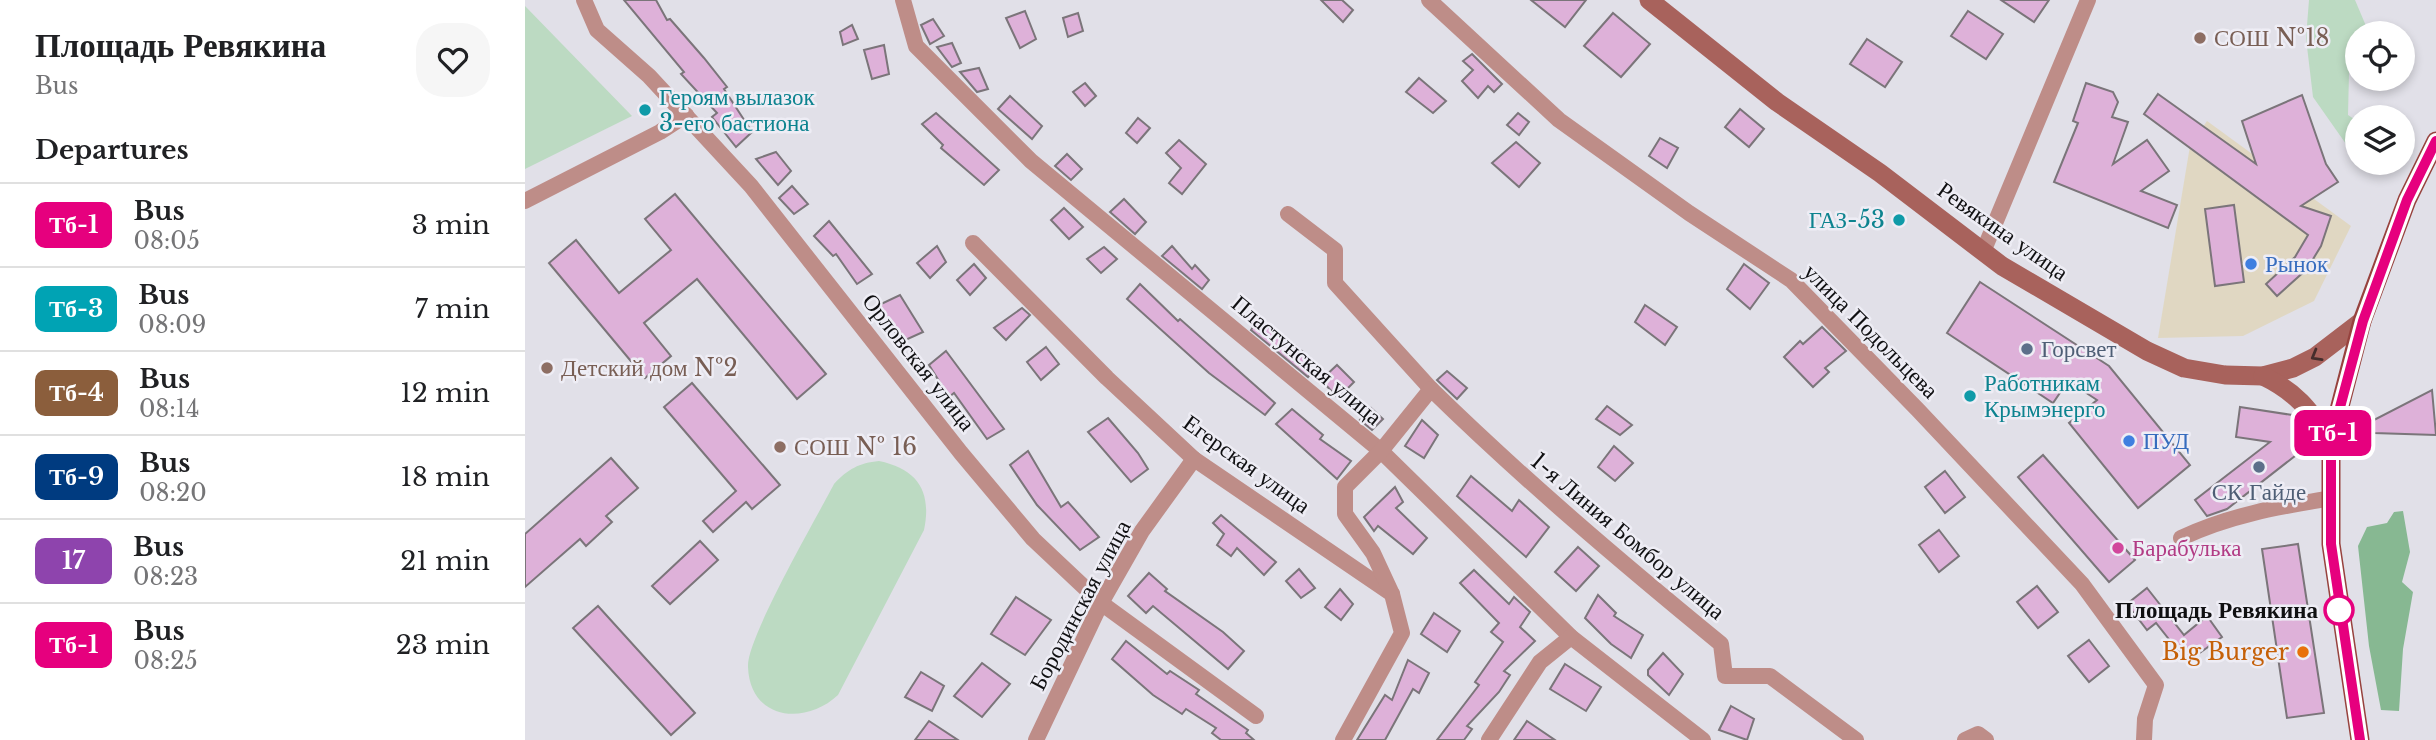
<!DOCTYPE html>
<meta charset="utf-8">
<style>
body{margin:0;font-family:"Libre Baskerville",serif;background:#f6f6f6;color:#202124;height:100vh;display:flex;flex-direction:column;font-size:26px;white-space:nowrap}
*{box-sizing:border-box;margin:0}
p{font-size:23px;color:#757577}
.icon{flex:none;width:38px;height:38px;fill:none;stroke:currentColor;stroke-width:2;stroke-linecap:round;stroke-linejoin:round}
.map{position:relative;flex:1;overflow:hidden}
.details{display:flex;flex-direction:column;background:#fff;width:525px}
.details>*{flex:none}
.badge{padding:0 14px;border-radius:10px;font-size:24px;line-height:46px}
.controls{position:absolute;left:1820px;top:21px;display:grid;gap:14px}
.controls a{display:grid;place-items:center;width:70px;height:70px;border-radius:50%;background:#fff;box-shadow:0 4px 10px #0003;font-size:35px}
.map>.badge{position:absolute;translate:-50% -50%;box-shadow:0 0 0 4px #fff}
h2{padding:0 35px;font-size:26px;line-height:63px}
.round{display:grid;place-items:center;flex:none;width:74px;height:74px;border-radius:28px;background:#f6f6f6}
.summary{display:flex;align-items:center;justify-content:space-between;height:119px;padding:0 35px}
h1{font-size:33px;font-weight:600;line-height:52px}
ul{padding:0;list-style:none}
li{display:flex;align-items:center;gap:21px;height:84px;padding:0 35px;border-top:2px solid #e0e0e0}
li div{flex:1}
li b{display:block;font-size:26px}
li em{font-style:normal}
li .badge{min-width:77px;font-weight:700;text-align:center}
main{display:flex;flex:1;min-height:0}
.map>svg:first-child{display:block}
.commercial{fill:#e0d7c2}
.green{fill:#bcdac2}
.forest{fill:#87b892}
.building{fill:#deb1d9;stroke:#7b757a;stroke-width:2}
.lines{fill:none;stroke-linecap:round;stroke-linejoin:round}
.minor{stroke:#be8d88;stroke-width:16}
.secondary{stroke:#a8625c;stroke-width:19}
.primary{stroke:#97423e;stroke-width:19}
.oneway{stroke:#452d2c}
.line-casing{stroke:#fff;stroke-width:16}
.line{stroke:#e6007e;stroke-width:10}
.education-dot{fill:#8d6e63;stroke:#eeedf5;stroke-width:2.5}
.culture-dot{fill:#0f9aa8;stroke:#eeedf5;stroke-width:2.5}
.shop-dot{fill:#3f7fe0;stroke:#eeedf5;stroke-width:2.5}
.service-dot{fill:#5c6f8a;stroke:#eeedf5;stroke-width:2.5}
.hotel-dot{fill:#d1479c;stroke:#eeedf5;stroke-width:2.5}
.stop-dot{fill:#fff;stroke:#e6007e;stroke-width:3.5}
.food-dot{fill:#e8710a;stroke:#eeedf5;stroke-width:2.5}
.labels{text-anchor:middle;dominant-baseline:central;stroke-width:5;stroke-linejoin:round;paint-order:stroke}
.education-label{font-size:23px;fill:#785e54;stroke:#eeedf5;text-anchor:start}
.culture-label{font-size:23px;fill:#0d838f;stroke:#eeedf5;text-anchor:start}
.street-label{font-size:23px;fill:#101012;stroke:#eeedf5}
.shop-label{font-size:23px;fill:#366cbe;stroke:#eeedf5;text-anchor:start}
.service-label{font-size:23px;fill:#4e5e75;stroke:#eeedf5;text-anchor:start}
.hotel-label{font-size:23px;fill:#b23c85;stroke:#eeedf5;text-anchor:start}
.stop-label{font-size:23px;font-weight:bold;fill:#101012;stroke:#eeedf5;text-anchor:end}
.food-label{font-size:23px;fill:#c56008;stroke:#eeedf5;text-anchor:end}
</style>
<main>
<section class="details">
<div class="summary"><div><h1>Площадь Ревякина</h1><p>Bus</p></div><a class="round"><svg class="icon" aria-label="heart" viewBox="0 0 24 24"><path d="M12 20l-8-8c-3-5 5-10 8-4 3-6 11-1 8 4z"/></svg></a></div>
<h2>Departures</h2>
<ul>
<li><span class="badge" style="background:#e6007e;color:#fff">Тб-1</span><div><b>Bus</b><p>08:05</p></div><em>3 min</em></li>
<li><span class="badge" style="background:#00a3b4;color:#fff">Тб-3</span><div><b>Bus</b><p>08:09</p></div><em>7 min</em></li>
<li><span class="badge" style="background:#8b5e3c;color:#fff">Тб-4</span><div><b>Bus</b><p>08:14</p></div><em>12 min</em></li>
<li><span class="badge" style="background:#003b80;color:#fff">Тб-9</span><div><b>Bus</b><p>08:20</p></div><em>18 min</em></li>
<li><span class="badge" style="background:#8e44ad;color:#fff">17</span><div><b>Bus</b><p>08:23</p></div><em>21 min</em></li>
<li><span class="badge" style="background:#e6007e;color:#fff">Тб-1</span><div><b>Bus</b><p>08:25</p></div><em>23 min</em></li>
</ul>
</section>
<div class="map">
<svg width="1911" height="740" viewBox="0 0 1911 740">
<rect width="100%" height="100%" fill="#e1e0e8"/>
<!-- commercial -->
<path class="commercial" d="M1682,121L1826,226L1789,301L1718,336L1633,338L1665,146Z"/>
<!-- green -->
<g class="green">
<path d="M1784,0H1830L1844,33H1832V56L1824,73L1823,115L1832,121V148L1821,144L1788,97L1781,38Z"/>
<path d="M0,6L107,116L0,169Z"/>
<path d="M354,461C393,469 407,492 399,530L313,695C280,726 225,720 223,667C221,639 292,517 309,484C323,469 334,463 354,461Z"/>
</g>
<!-- forest -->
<path class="forest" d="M1878,511L1885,552L1877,582L1888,592L1878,649L1874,711L1856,710L1844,646L1833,546L1842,527L1862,523L1869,512Z"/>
<!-- building -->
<g class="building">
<path d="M99,0H131L142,20L145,19L179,58L202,87L199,89L227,132L211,147L187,117L192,113L156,74L159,72Z"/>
<path d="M796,0H817L828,10L818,22Z"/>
<path d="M1006,0H1061L1040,27Z"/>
<path d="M1476,0H1524L1509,22Z"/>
<path d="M500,11L511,39L495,48L481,18Z"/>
<path d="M1443,11L1478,34L1461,59L1426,36Z"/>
<path d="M553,13L558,31L543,37L538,18Z"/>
<path d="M1088,13L1125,44L1096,77L1059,46Z"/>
<path d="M408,19L419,36L405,44L396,25Z"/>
<path d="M327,25L333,39L318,45L315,32Z"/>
<path d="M1342,39L1377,62L1360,87L1325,64Z"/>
<path d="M427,43L436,63L427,67L412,47Z"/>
<path d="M359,45L364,74L347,79L339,50Z"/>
<path d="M947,54L977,84L969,92L963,86L953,98L937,81L948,70L938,61Z"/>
<path d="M454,68L463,89L452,92L435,72Z"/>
<path d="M894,78L921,101L908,113L881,92Z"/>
<path d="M560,83L571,96L560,106L548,92Z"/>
<path d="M1561,83L1588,92L1593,102L1587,117L1603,122L1588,164L1622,140L1644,171L1616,191L1652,205L1643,228L1529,182L1553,123L1548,121Z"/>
<path d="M1633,94L1731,164L1717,121L1777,95L1801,164L1813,182L1776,206L1806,216L1796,246L1782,269L1752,296L1741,284L1770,257L1783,235L1619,114Z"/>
<path d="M485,96L517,126L507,139L473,109Z"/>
<path d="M1215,109L1239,129L1224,147L1200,127Z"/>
<path d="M411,113L474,170L459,185L416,148L418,145L397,124Z"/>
<path d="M993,113L1004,122L994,135L982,125Z"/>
<path d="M613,118L625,128L612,143L601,133Z"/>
<path d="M1135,138L1153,148L1142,168L1124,156Z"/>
<path d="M654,140L681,164L657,194L644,183L656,168L641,153Z"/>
<path d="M991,142L1015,163L994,187L967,163Z"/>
<path d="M251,152L266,171L253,185L231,159Z"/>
<path d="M542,154L557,169L546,180L530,166Z"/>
<path d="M267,186L283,204L269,214L254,198Z"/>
<path d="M150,194L301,374L272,399L172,279L119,323L146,356L120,378L24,263L51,240L94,293L146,250L120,219Z"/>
<path d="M599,199L621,222L610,234L585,212Z"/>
<path d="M1709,205L1719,282L1690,286L1680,209Z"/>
<path d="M539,208L558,227L544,239L526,220Z"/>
<path d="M304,221L347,274L332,284L311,254L308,256L289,236Z"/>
<path d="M412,246L421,262L405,278L392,263Z"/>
<path d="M647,246L667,269L670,265L684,280L677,289L637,256Z"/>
<path d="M579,247L592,259L576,273L562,259Z"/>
<path d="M449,264L461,278L445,295L432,280Z"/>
<path d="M1219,264L1244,283L1225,309L1202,289Z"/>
<path d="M1455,282L1584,366L1665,465L1613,508L1544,423L1572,400L1543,381L1528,403L1422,333Z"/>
<path d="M615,284L653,321L655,319L750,403L740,415L684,373L602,299Z"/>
<path d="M375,295L398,332L376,342L354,305Z"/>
<path d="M1120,305L1152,327L1140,345L1110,322Z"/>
<path d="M497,308L505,315L481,340L469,328Z"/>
<path d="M734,318L762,345L765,341L784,357L780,362L789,370L783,377L726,330Z"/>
<path d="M1297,327L1321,351L1300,368L1304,372L1288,387L1259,357L1275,341L1278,344Z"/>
<path d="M521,347L534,364L516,380L502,362Z"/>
<path d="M421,351L479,429L462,439L429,393L424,397L404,365Z"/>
<path d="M812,365L829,382L813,398L796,380Z"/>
<path d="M922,371L942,388L932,399L912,380Z"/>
<path d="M167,383L255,485L227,509L221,502L188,532L178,521L211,491L139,407Z"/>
<path d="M1907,390L1911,435L1849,433L1845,422Z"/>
<path d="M1082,406L1107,425L1095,435L1071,419Z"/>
<path d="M1715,407L1767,415L1775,452L1702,509L1682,516L1670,500L1745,442L1711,437Z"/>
<path d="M846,408L858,419L847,430L835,420Z"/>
<path d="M767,409L798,435L795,439L826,461L812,479L751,424Z"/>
<path d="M583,418L613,453L623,469L606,482L563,432Z"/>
<path d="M897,420L913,435L899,458L880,446Z"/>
<path d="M1089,446L1108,463L1090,481L1073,467Z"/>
<path d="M503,451L536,507L543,502L574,537L555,550L512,505L485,465Z"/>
<path d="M1518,455L1610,560L1584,582L1493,477Z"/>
<path d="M86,458L113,488L81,516L87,522L61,546L55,539L0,587V534Z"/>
<path d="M1420,471L1440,497L1420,513L1400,487Z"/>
<path d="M946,476L987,511L994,500L1024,527L1001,557L932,496Z"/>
<path d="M870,487L878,502L871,508L902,538L888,554L853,526L849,531L839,517Z"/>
<path d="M696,515L751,562L739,575L712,548L706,556L692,545L699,534L688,523Z"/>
<path d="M1414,530L1434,556L1414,572L1394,545Z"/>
<path d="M175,541L193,560L145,604L127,586Z"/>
<path d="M1773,544L1799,713L1762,718L1737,549Z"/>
<path d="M1053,547L1074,566L1051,591L1030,572Z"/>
<path d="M774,569L790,588L776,598L761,581Z"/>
<path d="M949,570L984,604L989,597L1005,612L995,627L1010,641L979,671L985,675L974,692L942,726L947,729L939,740H912L954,685L950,682L978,642L966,632L974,623L935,583Z"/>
<path d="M624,573L642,589L640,591L698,632L719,651L703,669L628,606L621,613L603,596Z"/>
<path d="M1512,586L1533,612L1513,628L1492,602Z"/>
<path d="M1622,588L1659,635L1682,616L1697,637L1662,662L1631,623L1622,630L1602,604Z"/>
<path d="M815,589L828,604L816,620L800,607Z"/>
<path d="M1073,595L1091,613L1089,616L1118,635L1106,658L1086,644L1060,618Z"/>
<path d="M491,597L526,620L500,655L466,634Z"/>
<path d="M73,606L170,713L146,735L48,628Z"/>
<path d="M909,613L935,631L922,652L896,634Z"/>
<path d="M1564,640L1584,666L1564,682L1543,656Z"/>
<path d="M601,641L642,674L645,671L674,690L671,694L723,730L721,733L729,740H696L687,733L691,728L661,709L657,714L628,695L587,659Z"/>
<path d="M1138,653L1158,674L1144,695L1123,675V670Z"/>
<path d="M883,660L904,673L894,693L888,689L860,740H832L860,695L867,700Z"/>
<path d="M457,663L485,684L457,717L429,696Z"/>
<path d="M1040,664L1076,687L1061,711L1025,689Z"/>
<path d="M396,672L419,686L407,711L380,697Z"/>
<path d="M1206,706L1229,719L1222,740L1194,730Z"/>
<path d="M404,721L433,740H390Z"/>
<path d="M1002,721L1030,740H989Z"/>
</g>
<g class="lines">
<!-- minor -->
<g class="minor">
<path d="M59,0L72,30L124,76L226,186L436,453L508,539L576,603L731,716"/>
<path d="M378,0L391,46L506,161L856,451L1046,637L1178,740"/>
<path d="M904,0L1034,120L1164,213L1266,280L1393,410L1557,584L1631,685L1620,719L1619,740"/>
<path d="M0,201L135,132L161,115"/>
<path d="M763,214L810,250V283L906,389"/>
<path d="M448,243L582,378L669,459L867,594L877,633L818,740"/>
<path d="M1458,252L1563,0"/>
<path d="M1656,538C1705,515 1753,507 1806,498"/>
<path d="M867,594L848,553L820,514V487L856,451L906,389C998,479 1096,562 1196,644L1200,676H1245L1331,740"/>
<path d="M511,740L576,603L617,531L669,459"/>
<path d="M964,740L1015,662L1046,637"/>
<path d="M1440,740L1453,734L1461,740"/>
</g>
<!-- secondary -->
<g class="secondary">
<path d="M1124,0L1252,102L1355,173L1477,266L1622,351L1659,368L1700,375L1738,376L1768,368L1790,357L1837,321"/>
<path d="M1738,376C1773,393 1784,410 1806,441"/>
</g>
<!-- primary -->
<path class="primary" d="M1835,740L1806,544V441L1837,321L1882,200L1911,141"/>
</g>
<!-- one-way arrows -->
<defs><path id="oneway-chevron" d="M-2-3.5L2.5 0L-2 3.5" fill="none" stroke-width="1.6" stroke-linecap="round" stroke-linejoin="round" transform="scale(1.75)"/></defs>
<use class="oneway" href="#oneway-chevron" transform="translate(1791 356) rotate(150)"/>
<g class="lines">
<!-- line casing -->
<g class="line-casing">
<path id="line" d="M1835,740L1806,544V441L1838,321L1882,200L1911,141"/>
</g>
<!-- line -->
<use href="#line" class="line"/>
</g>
<!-- markers -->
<g class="education-dot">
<circle cx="1675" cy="38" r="7"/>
<circle cx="22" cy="368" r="7"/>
<circle cx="255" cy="447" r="7"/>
</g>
<g class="culture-dot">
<circle cx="120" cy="110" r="7"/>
<circle cx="1374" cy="220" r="7"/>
<circle cx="1445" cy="396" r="7"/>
</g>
<g class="shop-dot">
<circle cx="1726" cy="264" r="7"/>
<circle cx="1604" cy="441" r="7"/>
</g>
<g class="service-dot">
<circle cx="1502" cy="349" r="7"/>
<circle cx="1734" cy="467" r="7"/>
</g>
<circle class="hotel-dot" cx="1593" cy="548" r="7"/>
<circle class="stop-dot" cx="1814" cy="610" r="14"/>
<circle class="food-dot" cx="1778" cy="652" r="7"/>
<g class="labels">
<!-- education labels -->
<g class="education-label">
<text x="1689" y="38">СОШ №18</text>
<text x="36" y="368">Детский дом №2</text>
<text x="269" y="447">СОШ № 16</text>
</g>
<!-- culture labels -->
<g class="culture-label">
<text x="134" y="97">Героям вылазок<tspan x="134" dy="26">3-его бастиона</tspan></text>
<text x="1360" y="220" text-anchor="end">ГАЗ-53</text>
<text x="1459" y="383">Работникам<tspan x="1459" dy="26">Крымэнерго</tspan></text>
</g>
<!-- street labels -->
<g class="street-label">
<text transform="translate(1478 231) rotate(35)">Ревякина улица</text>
<text transform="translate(1346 331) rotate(45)">улица Подольцева</text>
<text transform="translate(782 360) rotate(40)">Пластунская улица</text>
<text transform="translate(394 362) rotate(52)">Орловская улица</text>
<text transform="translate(722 464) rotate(36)">Егерская улица</text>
<text transform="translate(1103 536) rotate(40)">1-я Линия Бомбор улица</text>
<text transform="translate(555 605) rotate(-62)">Бородинская улица</text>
</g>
<!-- shop labels -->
<g class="shop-label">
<text x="1740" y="264">Рынок</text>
<text x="1618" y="441">ПУД</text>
</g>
<!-- service labels -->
<g class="service-label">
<text x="1516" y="349">Горсвет</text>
<text x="1734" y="492" text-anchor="middle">СК Гайде</text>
</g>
<!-- hotel labels -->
<g class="hotel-label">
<text x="1607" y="548">Барабулька</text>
</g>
<!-- stop labels -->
<g class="stop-label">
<text x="1793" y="610">Площадь Ревякина</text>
</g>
<!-- food labels -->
<g class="food-label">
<text x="1764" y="652">Big Burger</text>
</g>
</g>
</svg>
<div class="controls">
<a><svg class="icon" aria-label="locate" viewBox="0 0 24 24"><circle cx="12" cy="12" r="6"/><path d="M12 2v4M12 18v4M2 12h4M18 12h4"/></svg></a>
<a><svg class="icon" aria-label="layers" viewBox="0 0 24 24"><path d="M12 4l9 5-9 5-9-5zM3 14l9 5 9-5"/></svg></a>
</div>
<b class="badge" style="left:1808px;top:433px;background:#e6007e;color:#fff">Тб-1</b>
</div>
</main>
